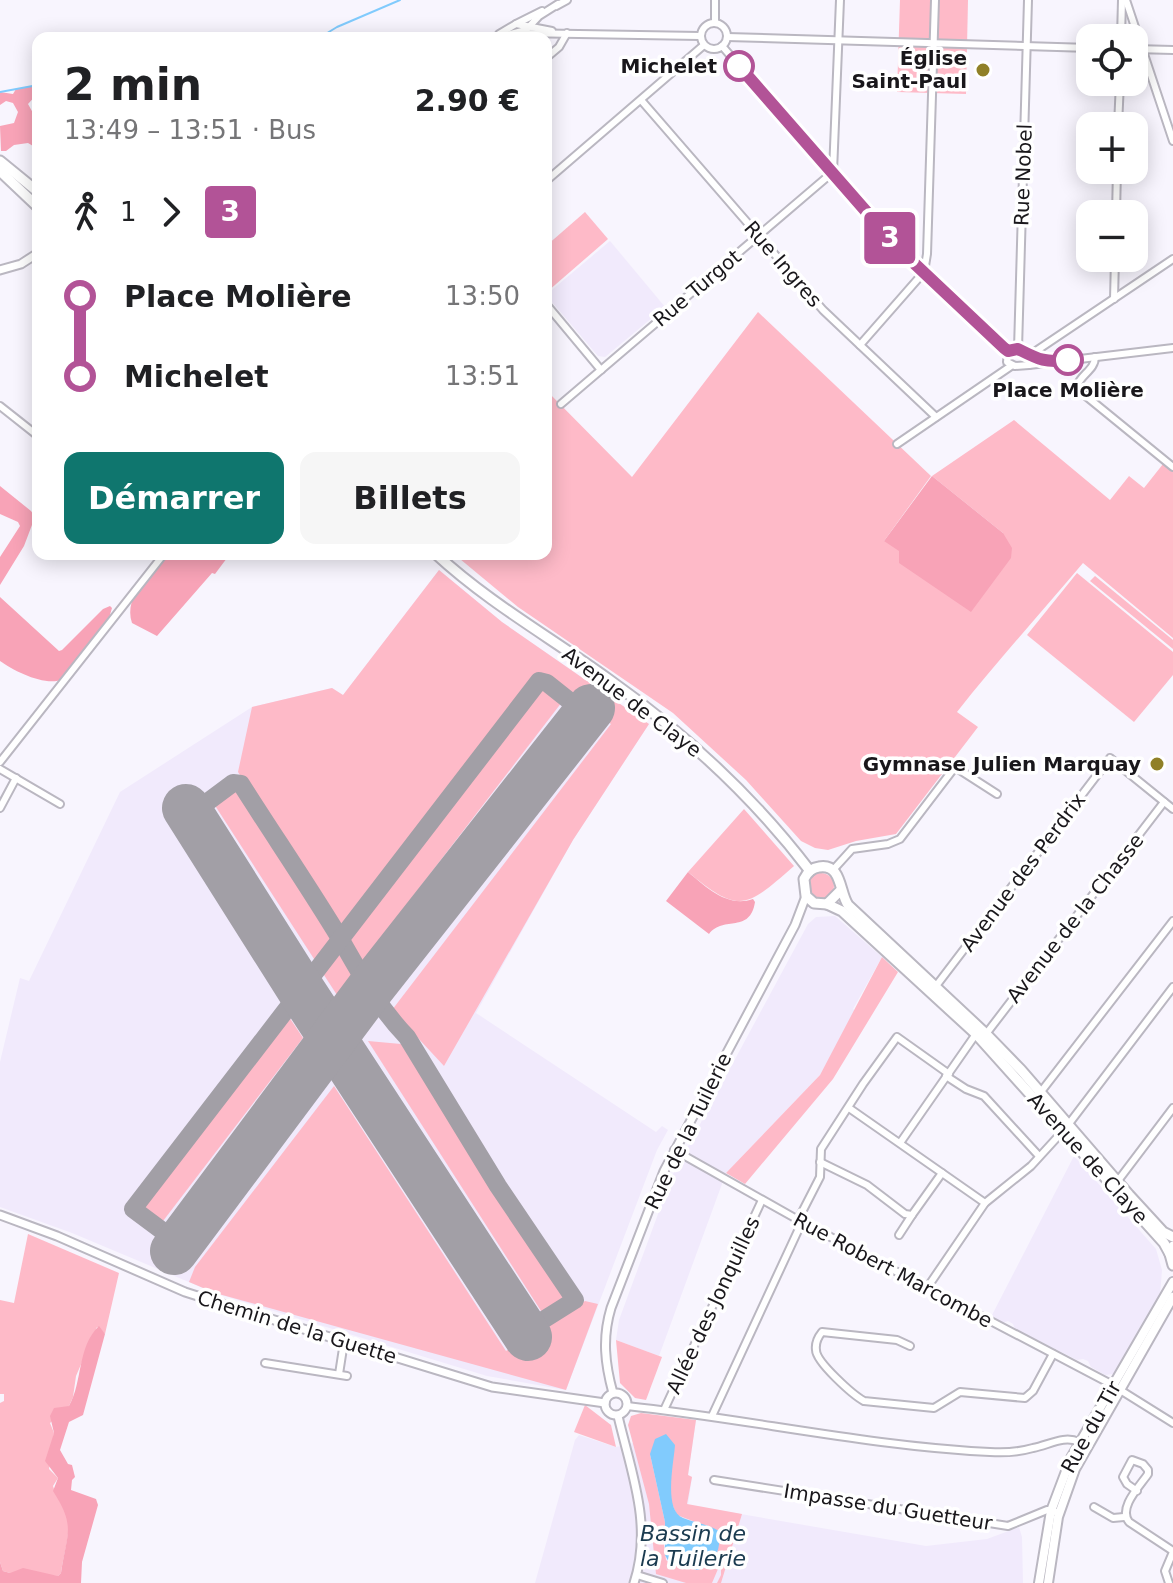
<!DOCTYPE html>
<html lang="fr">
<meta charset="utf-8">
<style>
body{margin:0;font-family:"DejaVu Sans",sans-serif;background:#f6f6f6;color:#202124;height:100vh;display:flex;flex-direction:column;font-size:30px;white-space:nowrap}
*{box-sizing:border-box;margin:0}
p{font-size:26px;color:#757577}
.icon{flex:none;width:44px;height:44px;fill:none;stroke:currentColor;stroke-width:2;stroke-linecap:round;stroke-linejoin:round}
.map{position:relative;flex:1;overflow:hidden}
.details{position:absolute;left:32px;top:32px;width:520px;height:528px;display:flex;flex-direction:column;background:#fff;border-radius:16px;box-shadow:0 4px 20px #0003}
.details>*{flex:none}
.badge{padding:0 16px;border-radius:6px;font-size:28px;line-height:52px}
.tools{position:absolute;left:1076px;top:24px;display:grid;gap:16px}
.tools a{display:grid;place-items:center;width:72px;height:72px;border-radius:16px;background:#fff;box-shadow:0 4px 20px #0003;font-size:40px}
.map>.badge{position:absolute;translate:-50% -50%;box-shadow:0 0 0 4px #fff}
.legs{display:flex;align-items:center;gap:12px;height:88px;padding:0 32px;font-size:26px}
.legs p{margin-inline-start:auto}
.headline{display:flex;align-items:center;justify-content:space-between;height:136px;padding:0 32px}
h1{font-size:44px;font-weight:600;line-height:60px}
.action{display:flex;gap:16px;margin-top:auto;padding:16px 32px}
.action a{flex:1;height:92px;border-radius:16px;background:#0f766e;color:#fff;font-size:32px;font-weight:600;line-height:92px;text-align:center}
.action a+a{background:#f6f6f6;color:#202124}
ul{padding:0 32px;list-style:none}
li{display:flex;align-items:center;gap:28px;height:80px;font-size:30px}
li i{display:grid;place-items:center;width:12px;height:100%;margin:0 10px;background:currentColor}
li i::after{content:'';width:20px;height:20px;margin:-10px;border:6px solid;border-radius:50%;background:#fff}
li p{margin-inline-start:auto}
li:first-child i{background:linear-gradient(#0000 50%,currentColor 0)}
li:last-child i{background:linear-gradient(currentColor 50%,#0000 0)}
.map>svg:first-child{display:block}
.built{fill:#f1eafc}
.green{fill:#febac8}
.forest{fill:#f8a3b7}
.water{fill:#81cbfd}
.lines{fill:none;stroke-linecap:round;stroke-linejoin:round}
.stream{stroke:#81cbfd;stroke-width:2}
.taxiway{stroke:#a29fa6;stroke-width:18}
.runway{stroke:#a29fa6;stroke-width:48}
.minor-casing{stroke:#bab7c1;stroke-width:10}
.tertiary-casing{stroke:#bab7c1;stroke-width:11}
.secondary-casing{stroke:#bab7c1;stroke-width:12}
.primary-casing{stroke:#bab7c1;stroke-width:13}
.minor{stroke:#fff;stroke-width:6}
.tertiary{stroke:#fff;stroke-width:7}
.secondary{stroke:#fff;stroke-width:8}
.primary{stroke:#fff;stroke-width:9}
.line-1-casing{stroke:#fff;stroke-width:18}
.line-1{stroke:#b25397;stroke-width:12}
.stop-1-dot{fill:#fff;stroke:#b25397;stroke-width:4}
.poi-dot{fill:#908027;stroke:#fff;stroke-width:3}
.labels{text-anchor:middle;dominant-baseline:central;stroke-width:7;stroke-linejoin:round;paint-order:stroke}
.poi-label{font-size:20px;font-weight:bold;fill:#19171b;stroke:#fff;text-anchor:end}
.stop-label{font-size:20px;font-weight:bold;fill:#19171b;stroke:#fff;text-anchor:end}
.street-label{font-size:20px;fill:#19171b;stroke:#fff}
.water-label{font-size:22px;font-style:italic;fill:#1b3b50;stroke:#fff}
</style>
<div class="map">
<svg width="1173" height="1583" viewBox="0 0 1173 1583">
<rect width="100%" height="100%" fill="#f8f5fe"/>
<!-- built -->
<g class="built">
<path d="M610,241L665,307L605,357L598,356L546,295Z"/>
<path d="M439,570L502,622L649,724L573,840L476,1013L656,1132L662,1126L668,1130L657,1150L566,1390L487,1376L215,1293L72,1233L0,1207V1062L20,978L29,981L120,792L252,707L332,688L343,695Z"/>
<path d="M835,916L882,957L853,1009L856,1011L820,1075L726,1173L659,1356L616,1340L619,1320L672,1176L808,924L816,917Z"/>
<path d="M1074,1156L1156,1249L1162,1270L1160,1296L1113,1374L1105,1375L1091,1367L1088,1361L1083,1359L1077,1360L1015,1329L1013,1324L1008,1321L1002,1323L991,1317Z"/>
<path d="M696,1420L688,1475L692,1477L688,1505L926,1546L987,1539L1019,1527L1022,1537L1023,1583H535L575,1440L579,1435L616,1447L633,1443L631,1433Z"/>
</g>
<!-- green -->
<g class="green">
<path d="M900,0H968L966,94L897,92Z"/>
<path d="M585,212L608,239L548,291L546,288V246Z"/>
<path d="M758,312L931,476L884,541L1003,533L932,476L1014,420L1110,500L1129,476L1144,488L1163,464L1173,471V638L1083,563C1041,613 997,661 957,712L978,727L896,834L856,841L828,850L815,848L801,841L746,780L673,713L518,607L454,554H546V390L632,477Z"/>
<path d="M439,570L502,622L649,724L573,840L444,1066L392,1010L611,724L549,676L543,674L532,680L341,931L238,772L252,707L332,688L343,695Z"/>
<path d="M1077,573L1173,652V675L1134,722L1027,635Z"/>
<path d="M1095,576L1173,640V649L1090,581Z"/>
<path d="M541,687L562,702L361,964L347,940Z"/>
<path d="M236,789L333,938L316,962L214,804Z"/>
<path d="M744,809L794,866C746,908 740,915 688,872Z"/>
<circle cx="821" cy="886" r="13"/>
<path d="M340,949L354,973L337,995L322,972Z"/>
<path d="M882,957L898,972L833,1079L745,1184L726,1173L820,1075Z"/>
<path d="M289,1017L303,1038L160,1225L141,1209Z"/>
<path d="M368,1041L401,1044L565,1299L543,1314Z"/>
<path d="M334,1086L506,1351L585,1301L598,1304L566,1390L215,1293L189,1282L195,1267Z"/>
<path d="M28,1234L119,1273L105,1334L97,1327L76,1376L73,1397L69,1406L50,1423L54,1433L49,1469L58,1478L53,1486C56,1497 64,1504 67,1515C72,1530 63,1556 61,1573L58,1576L10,1573L3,1571L0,1562V1403L4,1401V1394H0V1300L14,1303Z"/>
<path d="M616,1340L662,1357L646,1400L635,1398L620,1383Z"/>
<path d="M585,1405L611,1425L616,1447L574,1432Z"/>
<path d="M641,1413L696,1420L688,1475L692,1477L687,1504L742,1514L721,1583H717L721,1575V1552L717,1555L719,1531L677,1515L650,1454L665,1522L664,1545L666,1560C680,1571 703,1573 715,1558L718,1569L712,1583H686L656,1574L649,1504L628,1425L631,1416Z"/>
</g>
<!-- forest -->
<g class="forest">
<path d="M38,85V93L28,104L38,122V149L28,143L14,145L6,151H1L0,126L14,123L18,112L13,103L6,101L0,105V92L13,94L16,89Z"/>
<path d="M932,476L1003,533L1012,548L1011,558L971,612L899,563V551L884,541Z"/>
<path d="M0,486L31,511L35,517L24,546L0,585V557L20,526L18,522L0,514Z"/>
<path d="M169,554H230L215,574L212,573L157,636L132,623C123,594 152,574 169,554Z"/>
<path d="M0,597L59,651L62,650L103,609L110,606L112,608L109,618L61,680C44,686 14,671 0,661Z"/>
<path d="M688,872C706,887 727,908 753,899L755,902C750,934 724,915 709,934L666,901Z"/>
<path d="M99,1326L105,1334L83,1415L69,1422L60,1450L68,1464L72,1465L75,1477L72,1480L71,1490L96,1499L98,1505L82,1562L81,1583H0V1562L3,1571L10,1573L23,1568L58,1576L61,1573C67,1532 76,1527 53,1491L58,1478L45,1461L54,1433L50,1416L54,1408L69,1406C83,1381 77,1347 99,1326Z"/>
</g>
<!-- water -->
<path class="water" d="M666,1434L675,1445C674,1462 663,1510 683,1518C695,1523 708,1524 719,1531C721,1550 716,1563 698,1570L670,1564L665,1555V1522L650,1454L655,1439Z"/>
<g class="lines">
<!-- stream -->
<g class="stream">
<path d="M319,38L337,27L400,0"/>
<path d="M0,92L38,85"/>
</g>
<!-- taxiway -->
<g class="taxiway">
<path d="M190,815L233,783L241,784C274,836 309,887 341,940C361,975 379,1008 407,1037L498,1186L575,1300L524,1332"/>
<path d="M180,1244L133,1209L539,681L547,683L586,714"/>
</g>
<!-- runway -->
<g class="runway">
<path d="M186,808L301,990L528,1337"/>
<path d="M174,1251L369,990L591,708"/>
</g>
<!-- minor casing -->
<g class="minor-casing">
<g id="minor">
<path d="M1126,0L1173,141"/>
<path d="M556,6L567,0"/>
<circle cx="714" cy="36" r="13"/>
<path d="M715,23V0"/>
<path d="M516,24L542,11"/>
<path d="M518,33L700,36"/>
<path d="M499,34L516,24L552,31"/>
<path d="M727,37L1090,48"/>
<path d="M494,38L526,30L539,16L558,4"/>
<path d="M1121,38L1122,0"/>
<path d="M722,46L899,249L1008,351"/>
<path d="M1134,49L1173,50"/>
<path d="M546,58L559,47L567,33"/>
<path d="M641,100L823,310L936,417"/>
<path d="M1118,126L1120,82"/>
<path d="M546,181L704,45"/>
<path d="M1116,214L1117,170"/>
<path d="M1114,299L1115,258"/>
<path d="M546,304L601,370"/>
<path d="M860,345L924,272L927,254L935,0"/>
<path d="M1015,348L1030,355L1029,365L1015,366L1007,362L1008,351Z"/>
<path d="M1018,349L1028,0"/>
<path d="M1030,355L1173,259"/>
<path d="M1095,357C1095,370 1081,374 1077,386L1081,392L1173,467"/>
<path d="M1029,365L1173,348"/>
<path d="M561,404L833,172L840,0"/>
<path d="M0,406L38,436"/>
<path d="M897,444L1011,366"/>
<path d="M0,762L164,554"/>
<path d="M0,769L60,804"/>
<path d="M0,808L16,778"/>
<path d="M833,870L852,849L888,844L900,839L955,767L997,794"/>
<path d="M936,986L1110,758L1173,809"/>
<path d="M986,1034L1164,802"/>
<path d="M946,1076L966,1089L984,1096L1039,1156"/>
<path d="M1040,1093L1173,921"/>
<path d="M849,1108L985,1203"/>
<path d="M1068,1125L1173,987"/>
<path d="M900,1143L976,1034"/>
<path d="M674,1150L802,1222L1109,1383L1173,1423"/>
<path d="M820,1162L867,1185L905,1214L912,1215L942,1173"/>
<path d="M1117,1182L1173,1108"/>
<path d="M798,1220L820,1177L821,1149L863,1084L897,1037L949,1074"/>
<path d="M899,1235L912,1215"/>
<path d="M927,1288L985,1203L1031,1166L1063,1131"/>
<path d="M910,1346L897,1340L822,1332C818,1337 815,1343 816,1350C816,1362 853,1395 864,1401L934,1408L960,1392L1025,1398L1033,1391L1053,1354"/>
<path d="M265,1363L347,1376"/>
<path d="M339,1374L344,1342"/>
<path d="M627,1406C749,1419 868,1446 990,1452C1005,1453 1019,1452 1033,1448C1049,1445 1064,1435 1079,1442"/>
<path d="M664,1410L762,1200"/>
<path d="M712,1416L802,1222"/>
<path d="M714,1480L1008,1526L1047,1510L1060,1513"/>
<path d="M1137,1491L1127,1484L1123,1477L1132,1460L1143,1464L1148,1470V1474C1139,1487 1118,1508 1129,1522L1173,1551"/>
<path d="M1094,1507L1113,1518L1124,1517"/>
<path d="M637,1575L663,1583"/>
<path d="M1169,1583L1165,1571L1173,1552"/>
</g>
</g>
<!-- tertiary casing -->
<g class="tertiary-casing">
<g id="tertiary">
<path d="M0,270L21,264L38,253"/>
<path d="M0,1215L57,1236L185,1292L232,1307L492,1387L605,1403"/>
<circle cx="616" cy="1404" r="11"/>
<path d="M613,1393C605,1364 602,1338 611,1308L664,1171L795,925L806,896"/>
<path d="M618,1416C631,1472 653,1525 634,1583"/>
</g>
</g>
<!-- secondary casing -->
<g class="secondary-casing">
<g id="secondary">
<path d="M1039,1583L1051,1511L1071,1458L1173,1282"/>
<path d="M1048,1583L1058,1517L1075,1469L1173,1297"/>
</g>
</g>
<!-- primary casing -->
<g class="primary-casing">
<g id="primary">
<path d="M0,161L38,192"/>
<path d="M0,171L38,207"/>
<path d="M436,554C489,603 550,637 608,679C684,733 753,796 810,871"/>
<path d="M840,891L827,904L814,903L806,896L804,879C807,873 811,868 819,867C842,863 839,892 848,905L986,1034L1021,1070L1129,1195L1163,1232L1173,1237"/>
<path d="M827,904L842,911L976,1034L1164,1243L1170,1254"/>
<path d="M1173,1246L1170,1254L1173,1265"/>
</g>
</g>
<!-- minor -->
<use href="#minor" class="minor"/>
<!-- tertiary -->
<use href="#tertiary" class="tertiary"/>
<!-- secondary -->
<use href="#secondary" class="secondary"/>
<!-- primary -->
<use href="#primary" class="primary"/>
</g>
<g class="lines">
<!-- line-1 casing -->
<g class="line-1-casing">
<path id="line-1" d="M739,66L899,249L1004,348L1008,351L1018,349C1038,359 1044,363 1068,360"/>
</g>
<!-- line-1 -->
<use href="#line-1" class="line-1"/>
</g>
<!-- markers -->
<g class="stop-1-dot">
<circle cx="739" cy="66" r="14"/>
<circle cx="1068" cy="360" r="14"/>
</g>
<g class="poi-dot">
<circle cx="983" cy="70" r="8"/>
<circle cx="1157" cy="764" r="8"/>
</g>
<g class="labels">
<!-- poi labels -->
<g class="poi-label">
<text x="967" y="58">Église<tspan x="967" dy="23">Saint-Paul</tspan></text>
<text x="1141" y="764">Gymnase Julien Marquay</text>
</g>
<!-- stop labels -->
<g class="stop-label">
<text x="717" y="66">Michelet</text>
<text x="1068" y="390" text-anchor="middle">Place Molière</text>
</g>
<!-- street labels -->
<g class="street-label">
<text transform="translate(1023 175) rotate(-88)">Rue Nobel</text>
<text transform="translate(783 264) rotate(49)">Rue Ingres</text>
<text transform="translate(697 288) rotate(-40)">Rue Turgot</text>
<text transform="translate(632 702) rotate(37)">Avenue de Claye</text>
<text transform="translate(1023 872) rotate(-53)">Avenue des Perdrix</text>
<text transform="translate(1075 918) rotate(-52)">Avenue de la Chasse</text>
<text transform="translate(688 1131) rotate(-64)">Rue de la Tuilerie</text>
<text transform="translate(1088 1158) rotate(48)">Avenue de Claye</text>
<text transform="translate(893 1270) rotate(28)">Rue Robert Marcombe</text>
<text transform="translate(713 1305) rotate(-65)">Allée des Jonquilles</text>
<text transform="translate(297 1327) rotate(17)">Chemin de la Guette</text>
<text transform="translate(1091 1427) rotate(-61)">Rue du Tir</text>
<text transform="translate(888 1507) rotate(9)">Impasse du Guetteur</text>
</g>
<!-- water labels -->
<g class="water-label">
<text x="693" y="1533">Bassin de<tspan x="693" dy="25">la Tuilerie</tspan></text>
</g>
</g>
</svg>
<div class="tools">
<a><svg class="icon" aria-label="locate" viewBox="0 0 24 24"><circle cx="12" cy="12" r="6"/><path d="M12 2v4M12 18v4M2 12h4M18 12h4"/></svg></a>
<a>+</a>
<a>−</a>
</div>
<b class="badge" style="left:890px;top:238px;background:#b25397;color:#fff">3</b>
<section class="details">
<div class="headline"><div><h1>2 min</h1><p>13:49 – 13:51 · Bus</p></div><b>2.90 €</b></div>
<div class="legs"><svg class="icon" aria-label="walk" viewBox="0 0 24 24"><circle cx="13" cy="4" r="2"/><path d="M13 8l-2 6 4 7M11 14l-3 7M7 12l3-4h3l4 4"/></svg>1<svg class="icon" aria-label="forward" viewBox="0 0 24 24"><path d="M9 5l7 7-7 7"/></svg><b class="badge" style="background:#b25397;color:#fff">3</b></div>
<ul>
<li><i style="color:#b25397"></i><b>Place Molière</b><p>13:50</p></li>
<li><i style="color:#b25397"></i><b>Michelet</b><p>13:51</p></li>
</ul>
<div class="action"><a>Démarrer</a><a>Billets</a></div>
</section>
</div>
